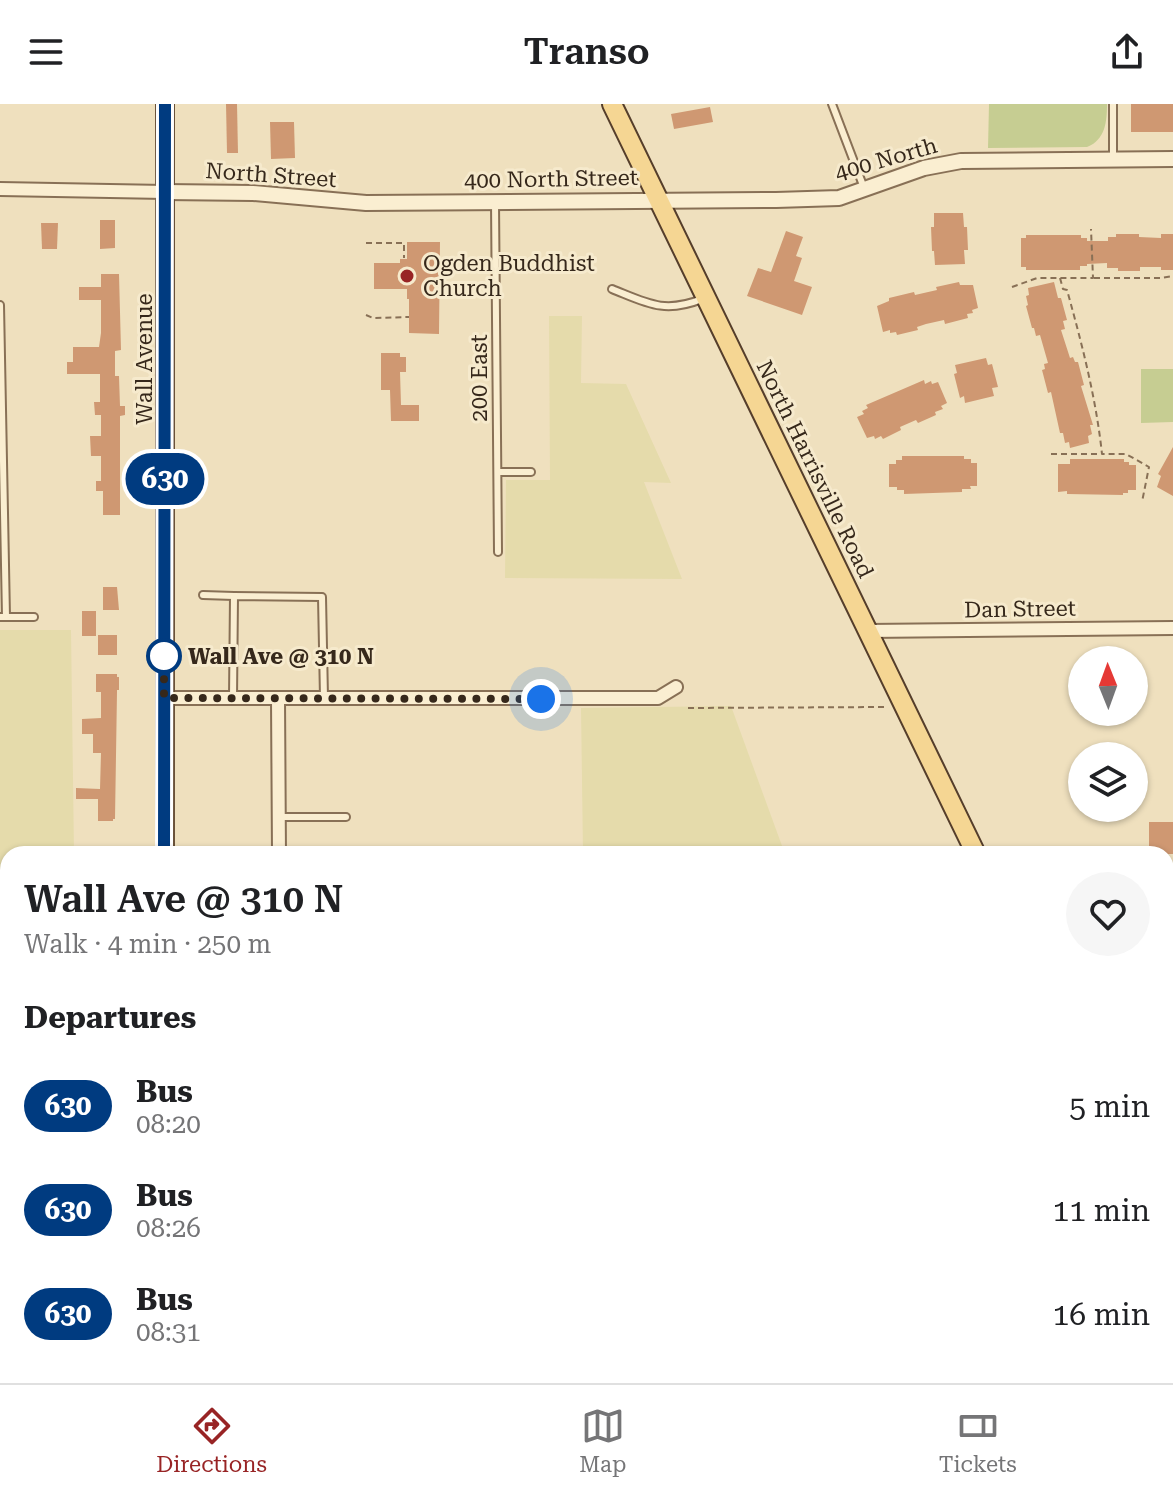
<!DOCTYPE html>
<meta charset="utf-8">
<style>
body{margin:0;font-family:"Roboto Serif",serif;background:#f6f6f6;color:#202124;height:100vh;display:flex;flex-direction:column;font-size:30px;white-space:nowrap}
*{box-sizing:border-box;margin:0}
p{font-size:26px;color:#757577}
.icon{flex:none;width:44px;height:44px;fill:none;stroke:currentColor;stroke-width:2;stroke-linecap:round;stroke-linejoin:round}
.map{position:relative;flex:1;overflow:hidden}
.sheet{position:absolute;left:0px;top:742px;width:1174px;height:538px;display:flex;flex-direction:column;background:#fff;border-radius:24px 24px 0 0;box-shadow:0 2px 6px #0004}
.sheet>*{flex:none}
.badge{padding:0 16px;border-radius:26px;font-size:28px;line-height:52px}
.needle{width:52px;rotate:359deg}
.fabs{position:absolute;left:1068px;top:542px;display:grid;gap:16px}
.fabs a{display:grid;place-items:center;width:80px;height:80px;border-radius:50%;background:#fff;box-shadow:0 2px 6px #0004;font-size:40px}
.you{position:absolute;width:40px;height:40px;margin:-20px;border:6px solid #fff;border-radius:50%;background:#1a73e8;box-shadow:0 0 0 12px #1a73e833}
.map>.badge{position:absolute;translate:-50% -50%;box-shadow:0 0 0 4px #fff}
h2{padding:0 24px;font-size:30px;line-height:72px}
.round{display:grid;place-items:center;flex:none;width:84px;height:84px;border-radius:42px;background:#f6f6f6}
.head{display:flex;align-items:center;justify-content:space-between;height:136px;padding:0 24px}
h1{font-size:38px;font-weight:600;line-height:60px}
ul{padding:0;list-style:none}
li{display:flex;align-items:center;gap:24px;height:104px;padding:0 24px}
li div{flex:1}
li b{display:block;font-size:30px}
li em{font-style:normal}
li .badge{min-width:88px;font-weight:700;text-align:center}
header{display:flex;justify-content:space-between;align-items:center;height:104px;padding:0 24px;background:#fff;font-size:36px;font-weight:600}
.menu{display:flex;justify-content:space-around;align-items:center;height:112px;border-top:2px solid #e0e0e0;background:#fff;font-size:22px;color:#757577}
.menu a{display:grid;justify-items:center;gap:4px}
.menu .on{color:#982425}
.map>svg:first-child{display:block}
.farmland{fill:#e5dbab}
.green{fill:#c6cd92}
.building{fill:#cf9872}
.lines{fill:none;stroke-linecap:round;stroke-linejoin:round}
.service-casing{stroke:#887056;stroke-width:10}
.minor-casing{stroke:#887056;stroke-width:16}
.tertiary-casing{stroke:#887056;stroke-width:18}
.secondary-casing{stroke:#695139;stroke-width:20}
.primary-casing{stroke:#553e2b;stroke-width:22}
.path{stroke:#887056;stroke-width:2;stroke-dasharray:6 4;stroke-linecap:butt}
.service{stroke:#faeed1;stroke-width:6}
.minor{stroke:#faeed1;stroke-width:12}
.tertiary{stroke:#faeed1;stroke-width:14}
.secondary{stroke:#faeed1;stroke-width:16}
.primary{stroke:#f5d693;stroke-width:18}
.line-casing{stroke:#fff;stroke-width:18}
.line{stroke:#003b80;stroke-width:12}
.walk{stroke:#36281b;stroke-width:8;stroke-dasharray:0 14.4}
.poi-dot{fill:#982425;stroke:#f6eacd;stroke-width:3}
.stop-dot{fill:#fff;stroke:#003b80;stroke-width:4}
.labels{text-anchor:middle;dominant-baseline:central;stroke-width:6;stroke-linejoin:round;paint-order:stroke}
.street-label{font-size:22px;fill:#36281b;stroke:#f6eacd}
.poi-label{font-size:22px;fill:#36281b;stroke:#f6eacd;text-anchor:start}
.stop-label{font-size:22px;font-weight:bold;fill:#36281b;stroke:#f6eacd;text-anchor:start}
</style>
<header><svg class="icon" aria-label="menu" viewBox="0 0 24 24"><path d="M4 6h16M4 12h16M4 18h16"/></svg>Transo<svg class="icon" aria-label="share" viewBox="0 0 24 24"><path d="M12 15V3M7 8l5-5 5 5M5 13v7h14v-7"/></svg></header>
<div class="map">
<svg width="1173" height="1279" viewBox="0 0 1173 1279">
<rect width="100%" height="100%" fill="#efe0be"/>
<!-- farmland -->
<g class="farmland">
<path d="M549,212H582L581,279L626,280L671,379L644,378L682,475L505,474L506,376H550Z"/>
<path d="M0,526H71L74,750H8V907H0Z"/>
<path d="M731,602L785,750H583L581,604Z"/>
</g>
<!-- green -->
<g class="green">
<path d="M989,0H1107C1107,18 1105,36 1087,43L988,44Z"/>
<path d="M1141,265H1173V318L1141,319Z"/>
</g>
<!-- building -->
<g class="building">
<path d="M226,0H237L238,49H227Z"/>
<rect x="1131" y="0" width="42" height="28"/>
<path d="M710,3L713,18L674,25L671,10Z"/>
<path d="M270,18H294L295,54L271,55Z"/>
<path d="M934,109H963L964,123H967L968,146H964L965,160L935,161L934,147H932L931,123H934Z"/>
<path d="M100,116H115V144L100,145Z"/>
<path d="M41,119H58L57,145H42Z"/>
<path d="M786,127L803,133L796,152L802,154L794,177L812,183L802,211L747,192L758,164L771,168Z"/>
<path d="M1116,130H1139V133L1161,134V130H1173V166H1161V163H1140V167H1118V164H1107V159L1087,160V162H1080V166H1026V163H1021V134H1026V131H1081V134H1087V137H1108V133H1116Z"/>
<path d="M407,138H440L439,230L409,229V195H407V185H374V159H400V155H407Z"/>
<path d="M101,170H119L121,246L115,247V272H119L120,302H125V311L120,312V411H103V387H96V377H101V352H91L90,332H101V311H95L94,298H100V270H67V258H73V243H99L101,229V196H79V183H101Z"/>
<path d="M959,178L960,181H973L978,204L972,206L973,209L967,210L968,214L945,220L944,216L926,220L917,223L918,226L897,231L896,228L890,229V226L883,228L877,202L889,197V194L914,188L915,191L937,186L936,183Z"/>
<path d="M1054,178L1058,194H1061L1067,216L1063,217L1065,225L1061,226L1070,254L1073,253L1075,258H1078L1084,281L1081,282L1093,321H1090L1092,330L1088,332L1089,339L1070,344L1069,338L1065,339L1063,329H1060L1051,288L1048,289L1042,266L1045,265L1044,260L1048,259L1040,231L1036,232L1034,224H1032L1026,202L1028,201L1026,192L1029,191L1028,184Z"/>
<path d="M381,249H400V253H406V268H400L401,301H419V317H391L390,286H381Z"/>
<path d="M986,254L988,261L992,260L998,283L992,284L994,292L965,299L964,292L960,294L954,270L957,269L955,261Z"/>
<path d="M924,276L925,280L931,277L932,280L938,278L947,299L941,302L943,305L935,308L936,311L918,319L916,316L900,323L901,326L883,335L881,332L875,335L874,332L867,334L857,313L864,310L862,307L868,304L866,301Z"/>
<path d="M1173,343V392L1157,383L1161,372L1158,370Z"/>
<path d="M902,352H964V355H971V359H977V382H970L971,385H962V388L904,390V386H897V383H889V360H896V356H902Z"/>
<path d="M1070,355H1124V358H1129V361H1136V386H1128V389H1123V391L1067,390V387L1058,388V360H1070Z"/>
<path d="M103,483H117L119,506H103Z"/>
<rect x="82" y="507" width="14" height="25"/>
<rect x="98" y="531" width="19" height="20"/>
<path d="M96,570H117V573H119V586H117V588L115,715H113V717H98V695H76V684L100,685L101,649H93V630H82V615L101,614V588H96Z"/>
<rect x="1149" y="718" width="24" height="32"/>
</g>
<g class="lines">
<!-- service casing -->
<g class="service-casing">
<g id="service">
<path d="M832,0L864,84"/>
<path d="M1113,56V0"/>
<path d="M495,98L498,448"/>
<path d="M612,185C647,199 664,210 702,195"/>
<path d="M0,201L6,513"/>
<path d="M498,368H531"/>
<path d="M203,491L234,492"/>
<path d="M0,513H34"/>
<path d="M233,594L234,492L322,493L324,594"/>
<path d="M280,713H346"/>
<path d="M77,1272V1279"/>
<path d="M904,1279V1272"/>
</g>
</g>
<!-- minor casing -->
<g class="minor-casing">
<g id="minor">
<path d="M0,85L165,88"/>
<path d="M867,527L1173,524"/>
<path d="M164,594H658L676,583"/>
<path d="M278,595L279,750"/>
<path d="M0,920H8"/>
<path d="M0,1037L8,1035"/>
<path d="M501,1272V1279"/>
<path d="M803,1272V1279"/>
</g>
</g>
<!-- tertiary casing -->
<g class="tertiary-casing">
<path id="tertiary" d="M165,88L253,89L366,99L776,96L839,94L924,64L961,57L1173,55"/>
</g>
<!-- secondary casing -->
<g class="secondary-casing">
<g id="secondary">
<path d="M165,750V0"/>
<path d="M165,1272V1279"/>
</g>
</g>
<!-- primary casing -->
<g class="primary-casing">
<g id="primary">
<path d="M612,0L976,750"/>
<path d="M1166,1142L1173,1156"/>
</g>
</g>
<!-- path -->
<g class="path">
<path d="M366,139H404V154"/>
<path d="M1060,174L1063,185L1067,186C1082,240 1096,294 1102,350H1126L1149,363L1142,398"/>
<path d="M1094,174H1160L1173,172"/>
<path d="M1012,183L1037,174H1093L1091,125"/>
<path d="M366,211L373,214L409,213"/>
<path d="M1051,350H1101"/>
<path d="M688,604L887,603"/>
</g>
<!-- service -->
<use href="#service" class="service"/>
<!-- minor -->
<use href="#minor" class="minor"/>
<!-- tertiary -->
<use href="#tertiary" class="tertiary"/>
<!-- secondary -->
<use href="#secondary" class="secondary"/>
<!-- primary -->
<use href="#primary" class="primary"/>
</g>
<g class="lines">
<!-- line casing -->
<g class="line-casing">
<path id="line" d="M164,750L165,0"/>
</g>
<!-- line -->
<use href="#line" class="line"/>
<!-- walk -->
<path class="walk" d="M164,552V542V594L541,595"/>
</g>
<!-- markers -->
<circle class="poi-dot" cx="407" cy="172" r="8"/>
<circle class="stop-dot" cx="164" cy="552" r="16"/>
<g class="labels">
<!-- street labels -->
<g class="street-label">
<text transform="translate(886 55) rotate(-16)">400 North</text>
<text transform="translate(271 71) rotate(4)">North Street</text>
<text transform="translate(551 75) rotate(-1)">400 North Street</text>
<text transform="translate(144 255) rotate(-90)">Wall Avenue</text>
<text transform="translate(479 274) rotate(-90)">200 East</text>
<text transform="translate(815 365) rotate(64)">North Harrisville Road</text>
<text transform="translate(1020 505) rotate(-1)">Dan Street</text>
</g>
<!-- poi labels -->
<g class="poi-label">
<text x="423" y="159">Ogden Buddhist<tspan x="423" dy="25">Church</tspan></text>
</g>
<!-- stop labels -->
<g class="stop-label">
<text x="188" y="552">Wall Ave @ 310 N</text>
</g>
</g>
</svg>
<div class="fabs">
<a><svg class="needle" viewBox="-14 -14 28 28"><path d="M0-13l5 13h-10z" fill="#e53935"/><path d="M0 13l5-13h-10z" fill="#757577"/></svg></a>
<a><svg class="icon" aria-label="layers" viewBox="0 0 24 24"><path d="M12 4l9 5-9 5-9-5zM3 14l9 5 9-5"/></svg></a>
</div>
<div class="you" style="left:541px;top:595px"></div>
<b class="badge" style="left:165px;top:375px;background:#003b80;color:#fff">630</b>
<section class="sheet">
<div class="head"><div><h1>Wall Ave @ 310 N</h1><p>Walk · 4 min · 250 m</p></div><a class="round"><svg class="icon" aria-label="heart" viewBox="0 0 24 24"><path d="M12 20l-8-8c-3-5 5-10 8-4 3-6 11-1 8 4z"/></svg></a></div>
<h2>Departures</h2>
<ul>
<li><span class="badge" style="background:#003b80;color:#fff">630</span><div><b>Bus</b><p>08:20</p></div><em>5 min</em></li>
<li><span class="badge" style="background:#003b80;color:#fff">630</span><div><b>Bus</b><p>08:26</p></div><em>11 min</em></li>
<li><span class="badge" style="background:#003b80;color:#fff">630</span><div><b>Bus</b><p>08:31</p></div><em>16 min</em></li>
</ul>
</section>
</div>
<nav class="menu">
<a class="on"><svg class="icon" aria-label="directions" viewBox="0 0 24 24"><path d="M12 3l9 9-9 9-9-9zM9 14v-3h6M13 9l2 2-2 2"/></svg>Directions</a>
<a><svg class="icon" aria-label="map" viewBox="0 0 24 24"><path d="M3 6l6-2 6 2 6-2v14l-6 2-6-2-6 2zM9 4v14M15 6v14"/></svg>Map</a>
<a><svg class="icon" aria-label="tickets" viewBox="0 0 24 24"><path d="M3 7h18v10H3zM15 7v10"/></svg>Tickets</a>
</nav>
